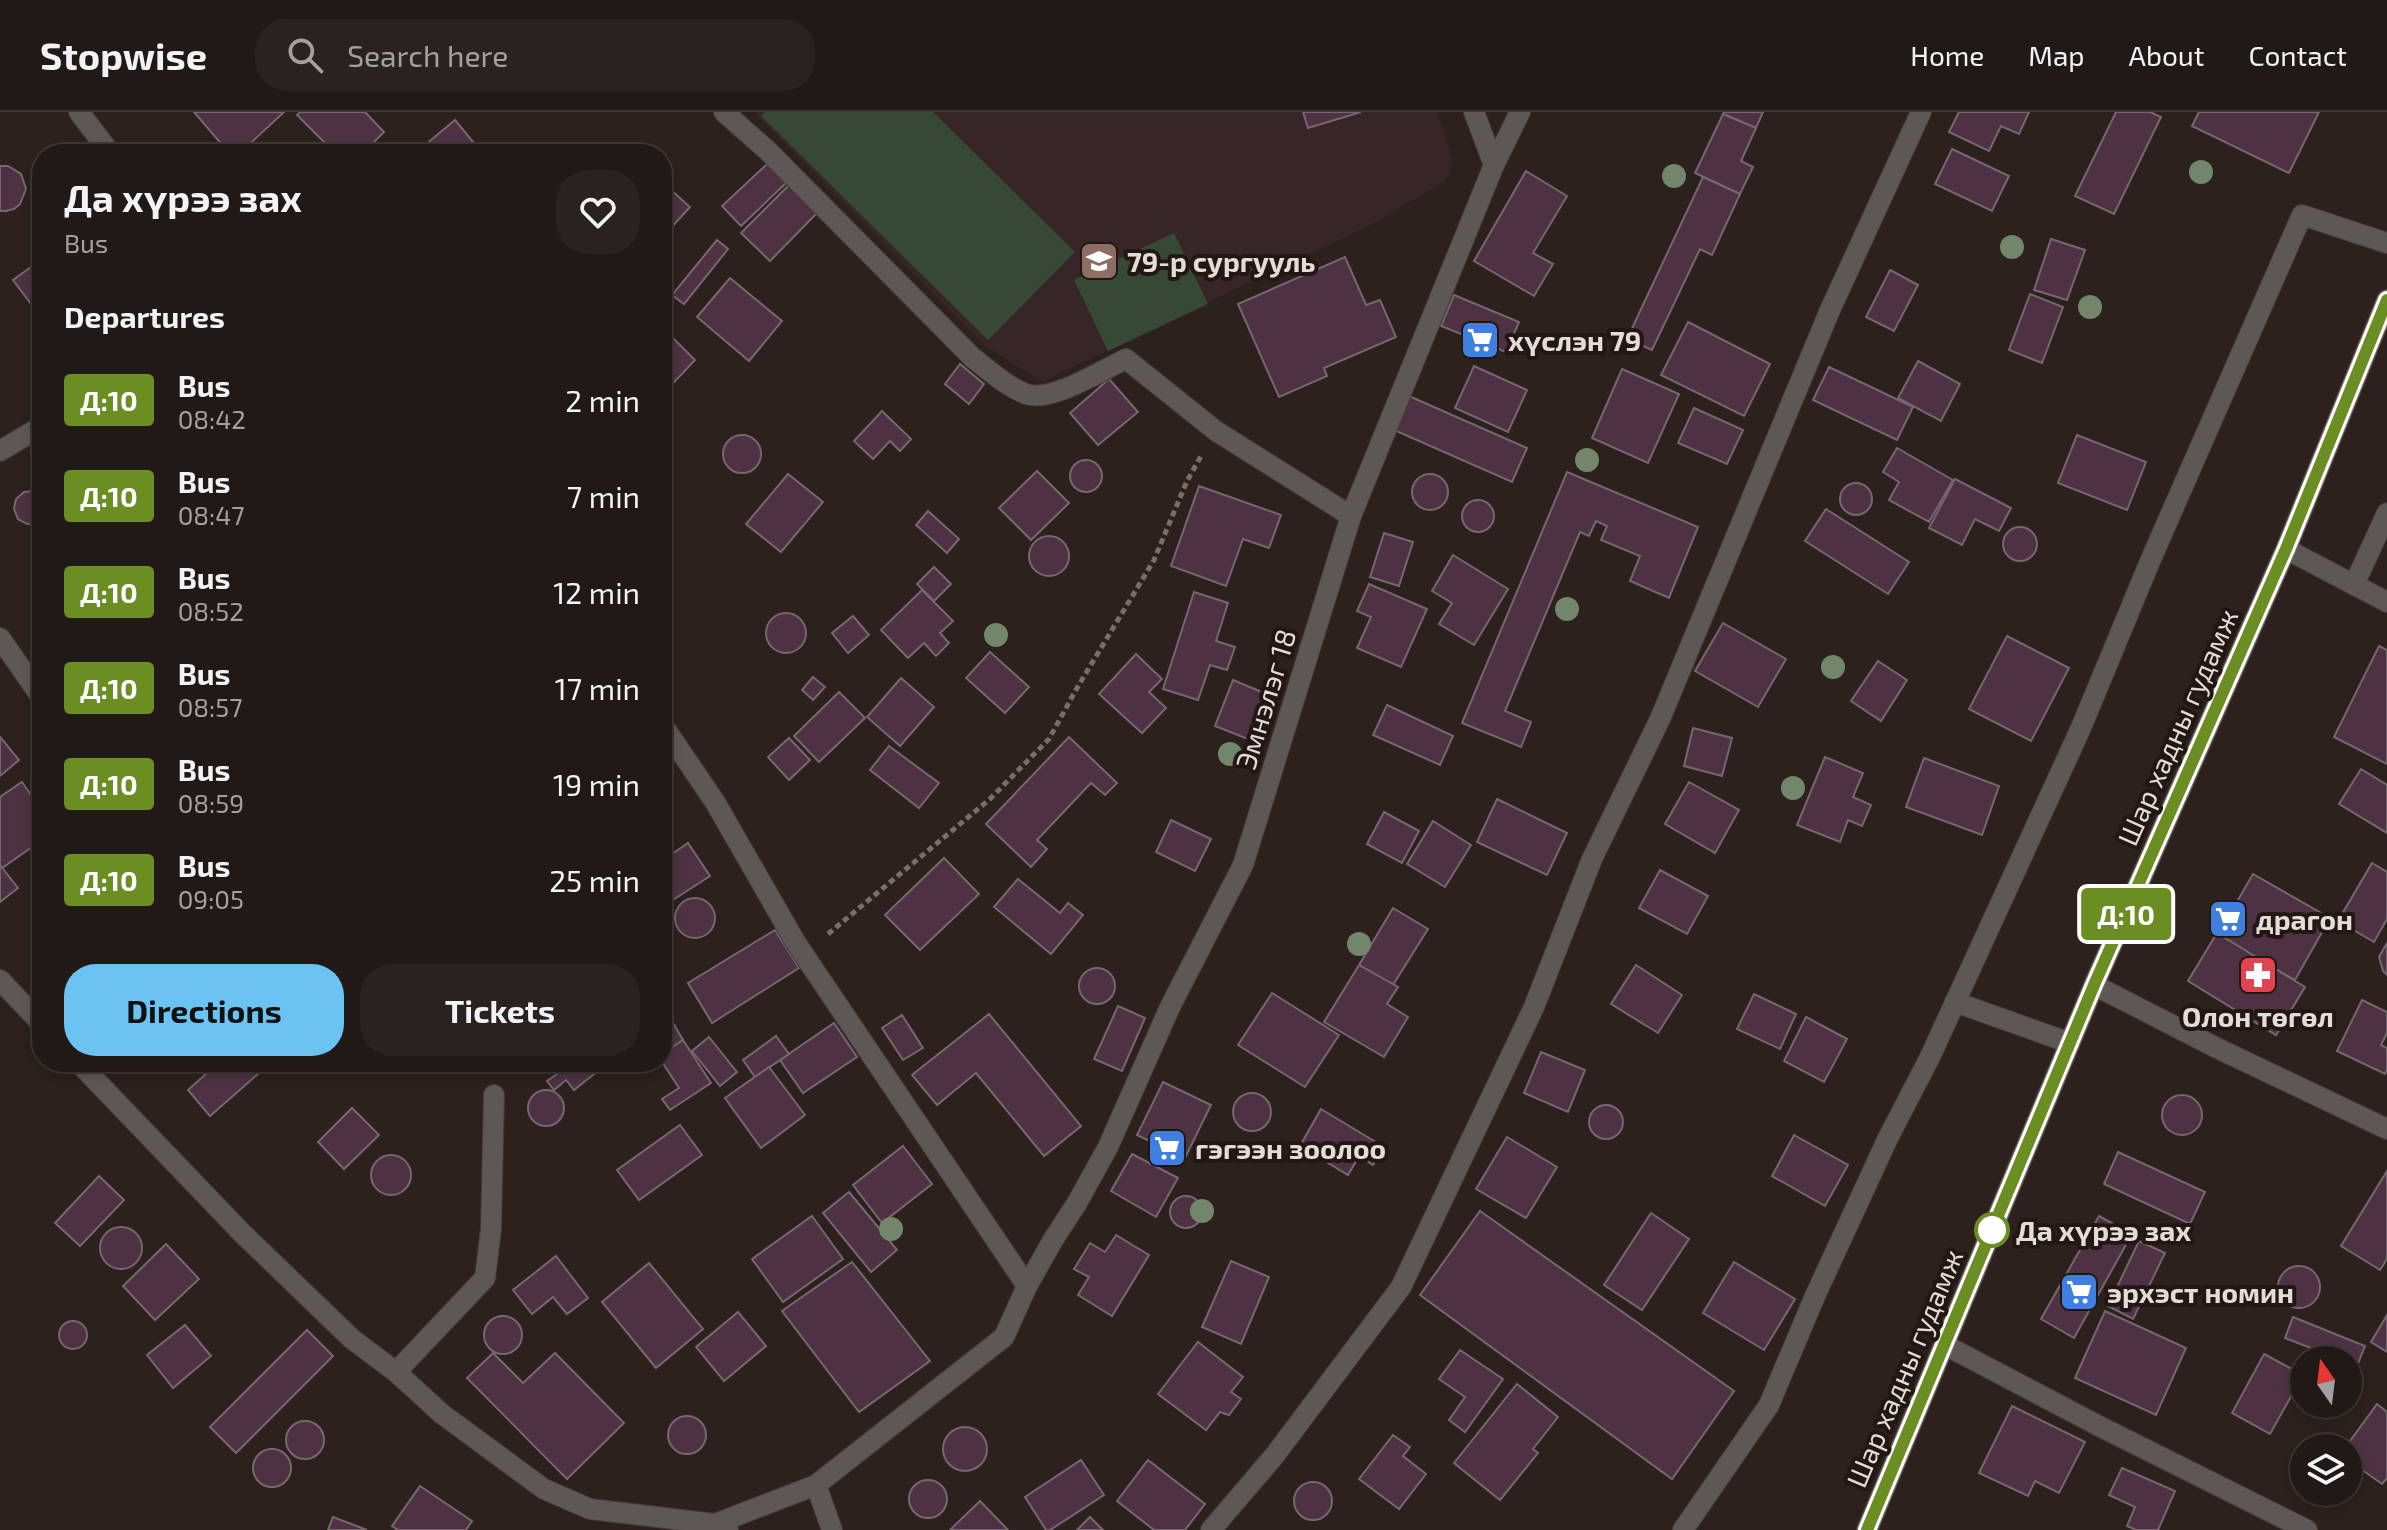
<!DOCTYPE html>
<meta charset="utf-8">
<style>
body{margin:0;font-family:"Exo 2",sans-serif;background:#29221e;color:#f1f3f6;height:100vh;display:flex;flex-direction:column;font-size:30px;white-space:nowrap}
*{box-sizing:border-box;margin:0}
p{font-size:26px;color:#a2a0a0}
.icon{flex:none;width:44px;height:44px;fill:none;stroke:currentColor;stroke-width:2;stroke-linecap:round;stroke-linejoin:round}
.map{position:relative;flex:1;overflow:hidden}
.side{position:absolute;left:32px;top:32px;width:640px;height:928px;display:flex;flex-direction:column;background:#211915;border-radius:32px;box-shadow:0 4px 12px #0003,0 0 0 2px #3e3834}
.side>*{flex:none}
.badge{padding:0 16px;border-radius:6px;font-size:28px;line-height:52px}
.needle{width:52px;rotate:346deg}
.buttons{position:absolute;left:2290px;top:1234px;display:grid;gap:16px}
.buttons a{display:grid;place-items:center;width:72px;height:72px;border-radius:50%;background:#211915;box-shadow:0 4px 12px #0003,0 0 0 2px #3e3834;font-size:40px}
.map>.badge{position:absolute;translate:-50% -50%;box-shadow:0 0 0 4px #fff}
h2{padding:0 32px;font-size:30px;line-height:72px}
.round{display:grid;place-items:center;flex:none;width:84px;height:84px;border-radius:32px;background:#29221e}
.headline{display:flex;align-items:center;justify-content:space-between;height:136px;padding:0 32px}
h1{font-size:38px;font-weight:700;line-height:60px}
.button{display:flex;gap:16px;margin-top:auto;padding:16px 32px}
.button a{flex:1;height:92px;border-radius:32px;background:#6bc3f2;color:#111;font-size:32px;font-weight:700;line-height:92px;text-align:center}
.button a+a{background:#29221e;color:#f1f3f6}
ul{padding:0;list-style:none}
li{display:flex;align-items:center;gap:24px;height:96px;padding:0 32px}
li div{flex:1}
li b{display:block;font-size:30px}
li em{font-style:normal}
li .badge{min-width:88px;font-weight:700;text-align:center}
header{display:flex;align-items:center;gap:48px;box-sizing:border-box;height:112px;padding:0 40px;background:#211915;border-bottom:2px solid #3e3834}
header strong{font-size:38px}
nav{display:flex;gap:44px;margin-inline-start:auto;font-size:28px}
.search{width:560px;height:72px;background:#29221e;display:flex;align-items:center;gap:20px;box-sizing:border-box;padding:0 28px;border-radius:32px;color:#a2a0a0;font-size:30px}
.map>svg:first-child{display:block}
.industrial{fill:#382527}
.green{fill:#354936}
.building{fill:#4e3243;stroke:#75676f;stroke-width:2}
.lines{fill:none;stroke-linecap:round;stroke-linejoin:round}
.street-casing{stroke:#463b36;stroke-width:22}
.secondary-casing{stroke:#463b36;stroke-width:22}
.path{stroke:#786e6a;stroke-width:5;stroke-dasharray:6 4;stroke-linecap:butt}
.street{stroke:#5d5755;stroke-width:20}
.secondary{stroke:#7e7371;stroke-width:20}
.tree{fill:#71866b}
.line-casing{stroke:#fff;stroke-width:18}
.line{stroke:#6b8e23;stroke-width:12}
.stop-dot{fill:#fff;stroke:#6b8e23;stroke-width:4}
.labels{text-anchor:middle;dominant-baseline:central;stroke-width:8;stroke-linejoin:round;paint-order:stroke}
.poi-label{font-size:28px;font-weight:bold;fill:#e4dcd8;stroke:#221713;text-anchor:start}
.street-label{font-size:28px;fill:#e4dcd8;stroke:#221713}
.stop-label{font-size:28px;font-weight:bold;fill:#e4dcd8;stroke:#221713;text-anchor:start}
</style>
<header>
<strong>Stopwise</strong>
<div class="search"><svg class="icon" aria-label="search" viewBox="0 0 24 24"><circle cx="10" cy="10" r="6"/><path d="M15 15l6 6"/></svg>Search here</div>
<nav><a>Home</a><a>Map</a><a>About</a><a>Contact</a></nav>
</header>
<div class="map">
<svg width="2387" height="1418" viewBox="0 0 2387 1418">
<rect width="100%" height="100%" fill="#2c211c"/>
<!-- industrial -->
<path class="industrial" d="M758,0H1437L1452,46L1450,60L1445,69L1378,109L1042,270L984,233L756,2Z"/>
<!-- green -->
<g class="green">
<path d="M765,0H933L1075,140L988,228L761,4Z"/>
<path d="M1174,121L1208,192L1108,239L1074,168Z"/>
</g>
<!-- building -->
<g class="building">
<path d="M194,0H284L239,42H230Z"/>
<path d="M300,0H365L384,20L362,42H336L297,3Z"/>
<path d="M1303,0H1361L1308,16Z"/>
<path d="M1724,0H1763L1756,16L1723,2Z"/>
<path d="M1959,0H2029L2019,22L2001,14L1989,39L1949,20Z"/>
<path d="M2116,0H2150L2161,5L2114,102L2075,84Z"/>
<path d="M2199,0H2319L2289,61L2192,14Z"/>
<path d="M1723,2L1756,16L1741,49L1753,55L1740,82L1695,61Z"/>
<path d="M455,8L483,42H433L425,33Z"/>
<path d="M1952,37L2009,64L1992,99L1935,72Z"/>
<path d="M767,52L786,71L741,114L722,94Z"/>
<path d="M0,54H8L21,62L26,77L20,92L14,97L6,99H0Z"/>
<path d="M1526,59L1567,84L1533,141L1553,152L1534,184L1474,149Z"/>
<path d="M1703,65L1740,82L1712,143L1700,137L1652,238L1627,227Z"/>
<path d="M790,72L818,100L770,149L741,121Z"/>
<path d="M670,77L690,95L669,118L662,112V85Z"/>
<path d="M2051,127L2085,138L2067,188L2034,178Z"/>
<path d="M717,128L728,137L684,192L672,183Z"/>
<path d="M1345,145L1366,193L1380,188L1396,225L1324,256L1327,264L1279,285L1238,192Z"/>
<path d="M42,147V203L40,204L13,168Z"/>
<path d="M1890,158L1918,173L1894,219L1866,205Z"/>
<path d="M730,166L782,209L749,249L697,205Z"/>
<path d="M2030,182L2063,195L2042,251L2009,238Z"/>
<path d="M1454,183L1519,210L1506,240L1441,214Z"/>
<path d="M1688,210L1770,252L1744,304L1661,263Z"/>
<path d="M669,222L695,248L662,283V229Z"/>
<path d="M1918,249L1960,272L1941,309L1898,286Z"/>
<path d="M960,252L984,272L969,292L945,272Z"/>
<path d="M1474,254L1527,278L1508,320L1455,296Z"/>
<path d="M1829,255L1913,295L1897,328L1813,288Z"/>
<path d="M1622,257L1679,282L1648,351L1592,326Z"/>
<path d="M1109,267L1138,300L1098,333L1070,301Z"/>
<path d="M1409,284L1527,336L1512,370L1394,318Z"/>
<path d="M1694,296L1743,318L1727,352L1678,331Z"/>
<path d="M882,299L911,327L900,339L890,329L873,347L854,329Z"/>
<circle cx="742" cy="342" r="19"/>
<path d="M2077,323L2146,350L2127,398L2058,371Z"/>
<path d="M1897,336L1953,368L1929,410L1889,388L1899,370L1883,360Z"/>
<circle cx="1086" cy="364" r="16"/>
<path d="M1037,359L1069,391L1031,428L999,396Z"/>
<path d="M1567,360L1698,415L1669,486L1630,469L1640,444L1601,428L1607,414L1596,409L1589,424L1580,420L1505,599L1531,610L1521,635L1462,611Z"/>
<circle cx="1430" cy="380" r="18"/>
<path d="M788,362L823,390L781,440L746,412Z"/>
<path d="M1955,367L2011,396L1999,419L1975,407L1962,433L1929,416Z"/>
<circle cx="1856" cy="387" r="16"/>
<path d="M1199,374L1281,403L1269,436L1243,427L1226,474L1171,454Z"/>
<path d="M34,379L42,383V407L38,411L27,412L18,407L14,397L16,387L24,380Z"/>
<circle cx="1478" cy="404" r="16"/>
<path d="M1826,397L1909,450L1888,482L1805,429Z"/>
<path d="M928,399L959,427L947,441L916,413Z"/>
<circle cx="2020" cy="432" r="17"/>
<path d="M1384,421L1413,430L1399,474L1370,465Z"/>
<circle cx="1049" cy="444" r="20"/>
<path d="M1453,443L1508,477L1474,533L1439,512L1452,491L1432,479Z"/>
<path d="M934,455L951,472L934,489L917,472Z"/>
<path d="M1369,472L1427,497L1401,555L1357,536L1371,505L1357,499Z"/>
<path d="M922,478L953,509L940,521L949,531L936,544L924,531L908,546L881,518Z"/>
<path d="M1194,480L1228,491L1216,529L1235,535L1227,558L1210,553L1198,588L1163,577Z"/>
<circle cx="786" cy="521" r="20"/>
<path d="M853,504L869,523L848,541L832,521Z"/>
<path d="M1723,511L1786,547L1758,595L1695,559Z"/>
<path d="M2007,524L2069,556L2031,629L1969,597Z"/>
<path d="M2379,534L2387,538V652L2334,625Z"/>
<path d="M990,540L1029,575L1005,601L966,566Z"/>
<path d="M1136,542L1162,567L1149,580L1166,596L1142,621L1099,582Z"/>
<path d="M1878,549L1907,568L1881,609L1851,589Z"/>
<path d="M813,565L825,575L813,588L802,578Z"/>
<path d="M901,566L934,595L900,634L867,605Z"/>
<path d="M1233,568L1276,586L1258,631L1215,614Z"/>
<path d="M839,580L865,606L819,650L794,624Z"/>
<path d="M1387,593L1453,624L1440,653L1373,623Z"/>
<path d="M1693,616L1732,626L1722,664L1684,654Z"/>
<path d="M0,625L19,648L0,664Z"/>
<path d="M1069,625L1117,671L1105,683L1091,671L1037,728L1047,737L1031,755L986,712Z"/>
<path d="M789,626L810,648L789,668L768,645Z"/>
<path d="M889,634L939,671L919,696L870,658Z"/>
<path d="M1825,645L1863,661L1853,685L1871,693L1862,714L1848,708L1840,730L1797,713Z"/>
<path d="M1924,646L1999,674L1982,723L1906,695Z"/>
<path d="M2361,657L2387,673V721L2339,692Z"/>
<path d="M22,670L42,699V728L2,756L0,753V685Z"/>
<path d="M1689,670L1739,698L1715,741L1665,712Z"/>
<path d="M1497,687L1567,721L1547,763L1477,730Z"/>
<path d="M1384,700L1419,719L1402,751L1367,732Z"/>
<path d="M1171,708L1211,727L1195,759L1156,740Z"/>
<path d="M1433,709L1471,733L1445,775L1407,752Z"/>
<path d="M688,731L710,764L662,795V749Z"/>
<path d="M944,746L979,782L920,838L885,803Z"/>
<path d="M2372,751L2387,760V807L2374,830L2338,809Z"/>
<path d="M0,753L18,776L0,790Z"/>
<path d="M1660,758L1708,784L1687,822L1639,796Z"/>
<path d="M2253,762L2330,806L2295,868L2217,824Z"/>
<path d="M1018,767L1060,801L1068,791L1083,803L1051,842L994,795Z"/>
<circle cx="695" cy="806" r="20"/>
<path d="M1393,796L1428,817L1393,873L1359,853Z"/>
<path d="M775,818L799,856L712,911L688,871Z"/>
<path d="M2217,821L2305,875L2276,923L2188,869Z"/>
<path d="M2387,831V863L2383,859L2379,845Z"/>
<path d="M1359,853L1398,875L1387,892L1408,905L1384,945L1324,910Z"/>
<path d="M1636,853L1682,883L1658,921L1611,892Z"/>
<circle cx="1097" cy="874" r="18"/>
<path d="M1272,881L1339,923L1305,975L1238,933Z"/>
<path d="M1754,882L1796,902L1780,937L1737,917Z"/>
<path d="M2362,888L2387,900V921L2381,933L2387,936V958L2385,962L2337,939Z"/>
<path d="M1118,894L1145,906L1122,959L1094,947Z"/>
<path d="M989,902L1081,1014L1044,1044L976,961L937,993L912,963Z"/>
<path d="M902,903L923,936L903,948L882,916Z"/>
<path d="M1806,905L1847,927L1824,970L1784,949Z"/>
<path d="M672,909L683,928L666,940L662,934V916Z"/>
<path d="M834,911L857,945L803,981L780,948Z"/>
<path d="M776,924L789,942L755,965L743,948Z"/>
<path d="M709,925L737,960L720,974L692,939Z"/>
<path d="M683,928L711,971L670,998L662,987L679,976L662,950V942Z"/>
<path d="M1541,940L1585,958L1568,1000L1524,981Z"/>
<path d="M219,950H261L266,955L210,1004L188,978Z"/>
<path d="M553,950H592L599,958L574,978L566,968L554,978L547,969L557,962L550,952Z"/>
<path d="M769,955L805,1003L761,1036L725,986Z"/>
<path d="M1163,970L1211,993L1185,1046L1137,1023Z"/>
<circle cx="546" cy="996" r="18"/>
<circle cx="1252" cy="1000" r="19"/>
<circle cx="2182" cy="1003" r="20"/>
<circle cx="1606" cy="1010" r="17"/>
<path d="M352,996L379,1023L344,1057L318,1030Z"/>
<path d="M1321,997L1384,1035L1373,1053L1359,1044L1348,1063L1300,1034Z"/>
<path d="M680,1013L702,1043L639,1088L617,1058Z"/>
<path d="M1794,1023L1848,1053L1825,1094L1772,1064Z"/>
<path d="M1507,1025L1557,1055L1526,1106L1476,1077Z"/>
<path d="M903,1034L932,1072L882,1111L853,1073Z"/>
<path d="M2118,1040L2205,1080L2190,1112L2104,1072Z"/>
<path d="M1132,1042L1178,1066L1156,1105L1111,1079Z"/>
<circle cx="391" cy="1063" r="20"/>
<path d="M2387,1059V1147L2380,1158L2341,1134Z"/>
<path d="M99,1064L124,1088L80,1134L55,1111Z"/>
<path d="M849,1080L897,1138L871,1160L823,1101Z"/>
<circle cx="1186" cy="1100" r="16"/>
<path d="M1480,1099L1734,1279L1672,1367L1420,1183Z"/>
<path d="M1651,1101L1689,1127L1642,1198L1604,1173Z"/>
<path d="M812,1104L843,1147L783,1190L752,1147Z"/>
<path d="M2099,1104L2132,1122L2074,1226L2041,1207Z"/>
<circle cx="121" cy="1136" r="21"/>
<path d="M1116,1123L1149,1143L1112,1204L1078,1183L1089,1165L1074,1157L1090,1131L1105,1140Z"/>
<path d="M2139,1129L2165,1141L2133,1207L2108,1194Z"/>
<path d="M166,1132L199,1167L155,1208L123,1174Z"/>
<path d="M556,1144L588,1186L567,1202L553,1185L532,1202L513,1178Z"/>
<path d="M1231,1149L1269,1165L1241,1232L1202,1215Z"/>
<path d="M852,1150L930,1249L859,1300L782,1199Z"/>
<path d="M1734,1150L1795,1187L1764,1238L1703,1201Z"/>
<path d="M649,1151L703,1217L656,1256L602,1190Z"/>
<circle cx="2299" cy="1175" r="21"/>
<path d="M2105,1199L2186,1236L2156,1303L2075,1266Z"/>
<path d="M738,1200L766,1234L724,1269L696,1235Z"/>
<path d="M2387,1203V1240L2371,1230Z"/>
<circle cx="503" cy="1223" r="19"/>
<path d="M2293,1205L2365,1234L2357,1254L2348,1250V1248H2342L2285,1226Z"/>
<circle cx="73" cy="1223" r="14"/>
<path d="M185,1213L211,1244L173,1276L147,1243Z"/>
<path d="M307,1218L333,1244L236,1341L210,1315Z"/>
<path d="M1198,1230L1243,1265L1231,1280L1241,1287L1229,1303L1220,1300L1206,1318L1158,1282Z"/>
<path d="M1460,1238L1503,1267L1465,1320L1449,1308L1465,1285L1439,1267Z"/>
<path d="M493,1241L523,1271L555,1241L624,1311L567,1367L467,1266Z"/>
<path d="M2264,1242L2303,1263L2270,1322L2232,1301Z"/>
<path d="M1517,1272L1558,1305L1533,1337L1538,1341L1500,1388L1454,1351Z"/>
<path d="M2377,1292L2387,1300V1366L2382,1372L2348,1348V1336H2345Z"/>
<path d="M2012,1294L2085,1330L2059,1381L2035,1369L2028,1384L1979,1361Z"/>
<circle cx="687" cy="1323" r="19"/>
<circle cx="305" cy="1328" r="19"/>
<circle cx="965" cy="1337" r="22"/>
<path d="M1393,1323L1410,1335L1403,1344L1426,1362L1399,1397L1359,1367Z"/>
<circle cx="272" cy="1356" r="19"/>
<path d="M1081,1348L1104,1383L1050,1418H1046L1025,1385Z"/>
<path d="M1148,1348L1205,1392L1185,1418H1154L1117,1389Z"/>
<path d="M2122,1356L2175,1379L2158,1418H2136L2127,1414L2135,1395L2109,1383Z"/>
<circle cx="928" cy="1387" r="19"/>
<circle cx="1313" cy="1389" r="19"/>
<path d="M420,1374L472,1409L466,1418H398L392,1414Z"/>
<path d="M980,1389L1008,1418H950Z"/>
<path d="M333,1405L367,1418H328Z"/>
<path d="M1090,1405L1103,1418H1077Z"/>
</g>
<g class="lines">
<!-- street casing -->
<g class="street-casing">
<g id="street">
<path d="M79,0L111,42"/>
<path d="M724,0L768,39L973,246C990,259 1006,274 1026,282C1051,291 1102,258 1126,247L1216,319L1351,404"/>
<path d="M1474,0L1494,53"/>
<path d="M0,339L42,314"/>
<path d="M2286,437L2387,490"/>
<path d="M2354,473L2387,401"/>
<path d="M0,526L42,586"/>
<path d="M662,612L715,690L796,831L1027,1174L1004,1225L816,1373L832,1418"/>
<path d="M0,868L42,912"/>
<path d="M2094,873L2217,936L2387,1017"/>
<path d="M1955,890L2070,931"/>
<path d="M78,950L242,1121L352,1227L396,1260L442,1302L544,1377L590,1397L715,1412L728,1418"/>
<path d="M1027,1174L1053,1128L1077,1091L1108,1035L1170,895L1243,753L1351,404L1494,53L1520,0"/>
<path d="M1945,1233L2099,1314L2307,1418"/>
<path d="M396,1260L485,1166L491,1117L494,983"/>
<path d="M715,1412L816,1373"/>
<path d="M1211,1418L1275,1343L1401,1175L1534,895L1592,747L1660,607L1830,198L1921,0"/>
<path d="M1683,1418L1769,1293L1815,1184L1888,1026L1930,945L2080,618L2151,447L2302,103L2387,131"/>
</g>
</g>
<!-- secondary casing -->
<g class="secondary-casing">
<path id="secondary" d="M1867,1418L2094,873L2286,437L2387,188"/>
</g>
<!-- path -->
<path class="path" d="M828,822L990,687L1049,627L1077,576L1154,448L1187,369L1201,344"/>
<!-- street -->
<use href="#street" class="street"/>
<!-- secondary -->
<use href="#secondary" class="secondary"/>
</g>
<!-- trees -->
<g class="tree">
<circle cx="2201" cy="60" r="12"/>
<circle cx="1674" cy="64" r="12"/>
<circle cx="2012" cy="135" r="12"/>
<circle cx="2090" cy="195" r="12"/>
<circle cx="1587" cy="348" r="12"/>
<circle cx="1567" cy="497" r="12"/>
<circle cx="996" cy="523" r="12"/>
<circle cx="1833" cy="555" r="12"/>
<circle cx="1230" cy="642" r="12"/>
<circle cx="1793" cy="676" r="12"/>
<circle cx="1359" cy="832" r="12"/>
<circle cx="1202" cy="1099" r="12"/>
<circle cx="891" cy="1117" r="12"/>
</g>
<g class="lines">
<!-- line casing -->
<g class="line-casing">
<path id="line" d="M1867,1418L2094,873L2286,437L2387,188"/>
</g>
<!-- line -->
<use href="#line" class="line"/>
</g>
<!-- icons -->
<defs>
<g id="school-square" transform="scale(2)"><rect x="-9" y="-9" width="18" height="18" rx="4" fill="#8d6e63" stroke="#221713"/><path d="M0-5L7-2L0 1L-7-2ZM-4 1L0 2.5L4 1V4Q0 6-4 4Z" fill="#fff"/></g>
<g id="supermarket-square" transform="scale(2)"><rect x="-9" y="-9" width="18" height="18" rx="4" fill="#3f7fe0" stroke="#221713"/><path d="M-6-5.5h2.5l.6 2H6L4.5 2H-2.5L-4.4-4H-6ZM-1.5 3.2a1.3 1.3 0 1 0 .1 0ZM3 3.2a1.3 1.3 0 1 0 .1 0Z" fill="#fff"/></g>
<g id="pharmacy-square" transform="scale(2)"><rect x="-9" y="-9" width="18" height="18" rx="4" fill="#e0444e" stroke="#221713"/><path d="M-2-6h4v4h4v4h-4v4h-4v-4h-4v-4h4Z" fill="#fff"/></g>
</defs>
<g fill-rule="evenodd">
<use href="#school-square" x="1099" y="149"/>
<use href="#supermarket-square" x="1480" y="228"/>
<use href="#supermarket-square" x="2228" y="807"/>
<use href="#pharmacy-square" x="2258" y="863"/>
<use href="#supermarket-square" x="1167" y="1036"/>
<use href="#supermarket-square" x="2079" y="1180"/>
</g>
<!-- markers -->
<circle class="stop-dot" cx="1992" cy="1118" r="16"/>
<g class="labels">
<!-- poi labels -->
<g class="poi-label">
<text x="1127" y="149">79-р сургууль</text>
<text x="1508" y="228">хүслэн 79</text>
<text x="2256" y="807">драгон</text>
<text x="2258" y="904" text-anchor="middle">Олон төгөл</text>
<text x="1195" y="1036">гэгээн зоолоо</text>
<text x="2107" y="1180">эрхэст номин</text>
</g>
<!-- street labels -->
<g class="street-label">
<text transform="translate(1265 587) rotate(-73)">Эмнэлэг 18</text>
<text transform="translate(2177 615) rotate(-66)">Шар хадны гудамж</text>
<text transform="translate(1904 1256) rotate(-67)">Шар хадны гудамж</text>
</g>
<!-- stop labels -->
<g class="stop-label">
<text x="2016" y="1118">Да хүрээ зах</text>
</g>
</g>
</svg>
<div class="buttons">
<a><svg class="needle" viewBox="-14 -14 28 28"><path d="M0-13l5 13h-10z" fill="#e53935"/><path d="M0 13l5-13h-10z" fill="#a2a0a0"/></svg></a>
<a><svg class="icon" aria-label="layers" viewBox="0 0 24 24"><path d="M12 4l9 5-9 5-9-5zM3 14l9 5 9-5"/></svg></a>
</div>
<b class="badge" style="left:2126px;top:802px;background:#6b8e23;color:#fff">Д:10</b>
<section class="side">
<div class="headline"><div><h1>Да хүрээ зах</h1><p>Bus</p></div><a class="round"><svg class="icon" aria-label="heart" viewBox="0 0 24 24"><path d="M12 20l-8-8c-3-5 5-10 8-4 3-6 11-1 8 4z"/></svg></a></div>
<h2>Departures</h2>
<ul>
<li><span class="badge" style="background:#6b8e23;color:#fff">Д:10</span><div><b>Bus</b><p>08:42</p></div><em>2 min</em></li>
<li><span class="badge" style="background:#6b8e23;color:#fff">Д:10</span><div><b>Bus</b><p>08:47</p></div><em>7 min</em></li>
<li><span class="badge" style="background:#6b8e23;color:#fff">Д:10</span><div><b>Bus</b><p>08:52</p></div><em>12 min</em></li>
<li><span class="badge" style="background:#6b8e23;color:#fff">Д:10</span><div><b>Bus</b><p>08:57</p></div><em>17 min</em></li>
<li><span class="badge" style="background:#6b8e23;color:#fff">Д:10</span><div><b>Bus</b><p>08:59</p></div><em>19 min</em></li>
<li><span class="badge" style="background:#6b8e23;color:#fff">Д:10</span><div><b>Bus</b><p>09:05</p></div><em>25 min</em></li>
</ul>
<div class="button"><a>Directions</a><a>Tickets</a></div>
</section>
</div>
